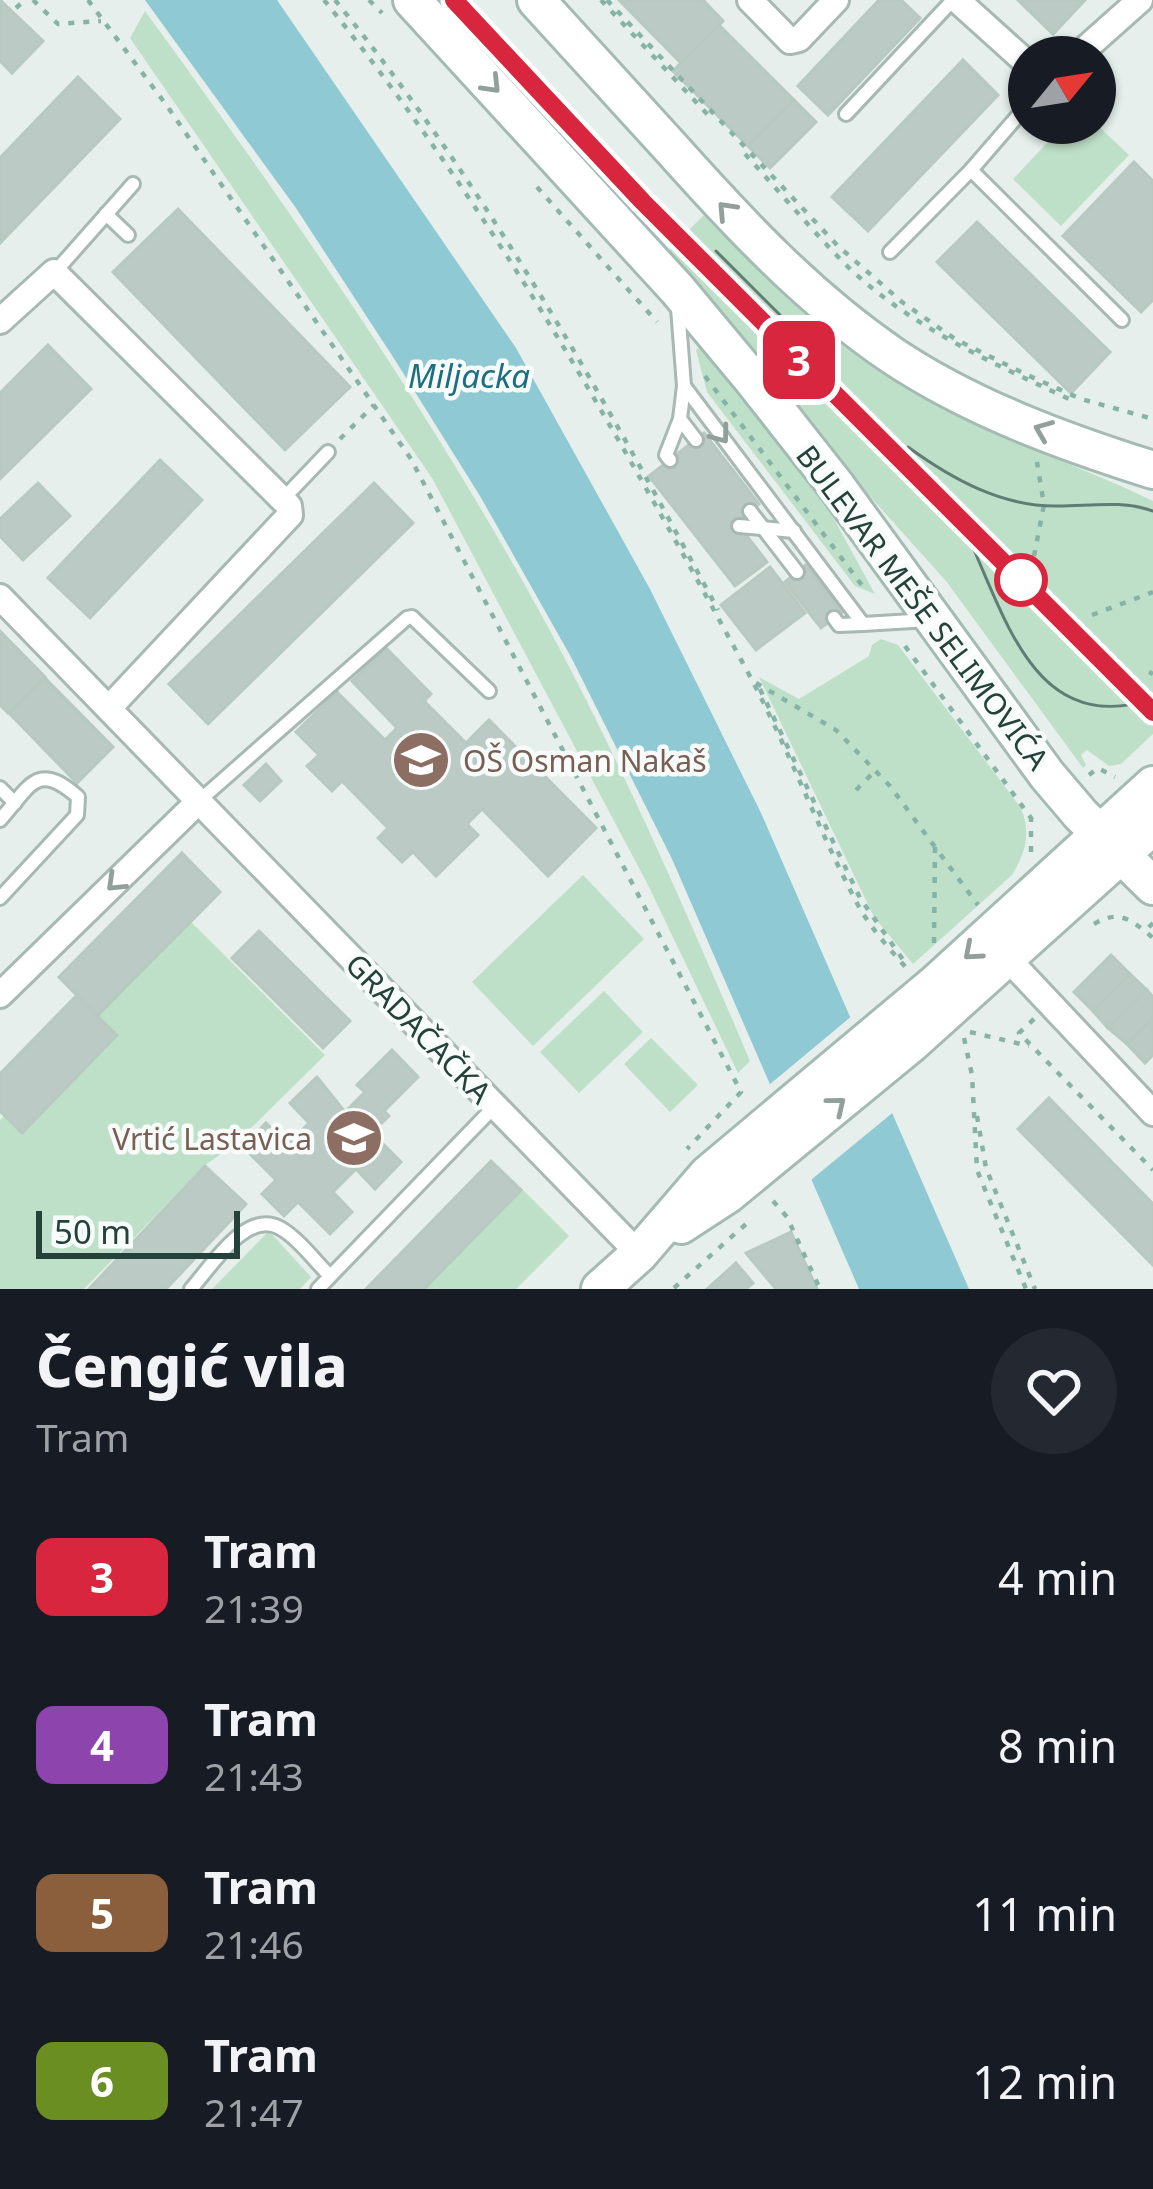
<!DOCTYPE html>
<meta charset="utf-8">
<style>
body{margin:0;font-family:"Noto Sans",sans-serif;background:#242831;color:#f1f3f6;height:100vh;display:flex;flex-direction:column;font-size:45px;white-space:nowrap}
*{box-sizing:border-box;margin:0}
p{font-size:39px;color:#9ea1a6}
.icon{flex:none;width:66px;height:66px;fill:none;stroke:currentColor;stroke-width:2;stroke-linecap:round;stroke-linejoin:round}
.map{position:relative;height:1289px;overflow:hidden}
.details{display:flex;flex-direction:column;background:#171b24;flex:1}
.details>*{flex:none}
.badge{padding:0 24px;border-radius:18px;font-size:42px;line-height:78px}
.needle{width:78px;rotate:60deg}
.tools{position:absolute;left:1008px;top:36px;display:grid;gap:24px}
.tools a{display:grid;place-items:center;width:108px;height:108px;border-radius:50%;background:#171b24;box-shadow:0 3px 9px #0004;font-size:60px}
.scale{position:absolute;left:36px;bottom:30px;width:204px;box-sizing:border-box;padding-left:12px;border:6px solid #24423a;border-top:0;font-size:33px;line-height:42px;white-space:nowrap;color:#24423a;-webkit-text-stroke:9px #f7fbf9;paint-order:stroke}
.map>.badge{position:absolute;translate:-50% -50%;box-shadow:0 0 0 6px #fff}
.round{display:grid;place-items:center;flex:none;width:126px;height:126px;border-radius:63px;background:#242831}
.head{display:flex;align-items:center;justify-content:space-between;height:204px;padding:0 36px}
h1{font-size:57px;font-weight:800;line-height:90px}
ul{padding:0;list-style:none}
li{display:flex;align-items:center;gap:36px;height:168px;padding:0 36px}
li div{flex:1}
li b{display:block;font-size:45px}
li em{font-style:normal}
li .badge{min-width:132px;font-weight:700;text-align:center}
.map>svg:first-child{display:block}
.green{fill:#bfe0c8}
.water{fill:#8ec9d4}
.pier{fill:#e6efeb}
.building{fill:#bbcac4;stroke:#b8c9c2;stroke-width:3}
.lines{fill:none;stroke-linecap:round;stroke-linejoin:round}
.lane-casing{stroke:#a8b8b2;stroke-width:18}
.street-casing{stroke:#a8b8b2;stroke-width:30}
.secondary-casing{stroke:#a4bbb3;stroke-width:42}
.path{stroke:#86b3a5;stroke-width:4.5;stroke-dasharray:6 9;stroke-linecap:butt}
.lane{stroke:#fff;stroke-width:12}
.street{stroke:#fff;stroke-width:24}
.secondary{stroke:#fff;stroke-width:36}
.tram{stroke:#5f7d75;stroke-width:3}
.oneway{stroke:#92a09c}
.line-casing{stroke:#fff;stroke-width:27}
.line{stroke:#d7263d;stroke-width:18}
.stop-dot{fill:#fff;stroke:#d7263d;stroke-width:6}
.labels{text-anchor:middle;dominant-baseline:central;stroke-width:9;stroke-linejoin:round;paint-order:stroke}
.street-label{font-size:30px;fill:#24423a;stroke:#f7fbf9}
.education-label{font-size:30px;fill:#785e54;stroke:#f7fbf9;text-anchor:start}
.water-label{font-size:33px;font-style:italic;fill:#1c6f80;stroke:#f7fbf9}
</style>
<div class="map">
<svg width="1153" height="1289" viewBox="0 0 1153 1289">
<rect width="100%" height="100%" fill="#e6efeb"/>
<!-- green -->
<g class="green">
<path d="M145,11C295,217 445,431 564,657C633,789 692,925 750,1061L738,1073L647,883L432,478L130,38Z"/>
<path d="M1066,123H1095L1129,155L1061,226L1013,179Z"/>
<path d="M704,215C775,291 854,365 948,412C1015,445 1086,468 1153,501V734L1121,764L1109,766L1087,750L1081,755L1086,765L1083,768L946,581L849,473L740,334L668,251Z"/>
<path d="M701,346L829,510L875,594L855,586L707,392L696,350Z"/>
<path d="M881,639L898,645L1021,808C1031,833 1026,852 1012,875L913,964L874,917L759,677L799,699L869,656L872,645Z"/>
<path d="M583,875L644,939L533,1046L472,982Z"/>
<path d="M191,922L325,1055L233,1146L205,1165L84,1289H0V1120L4,1116L22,1132L116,1036L97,1016Z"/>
<path d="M604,991L643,1032L579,1093L540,1052Z"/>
<path d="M651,1038L698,1085L670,1112L624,1064Z"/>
<path d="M521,1188L569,1236L516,1289H418Z"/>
<path d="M269,1231L311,1277L300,1289H212Z"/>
</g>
<!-- water -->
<path class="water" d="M145,0H277L516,348L650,589L761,813L969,1289H859L672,859L571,657L480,496L395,360L296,208Z"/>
<!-- pier -->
<path class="pier" d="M853,1015L896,1110L806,1184L763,1090Z"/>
<!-- building -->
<g class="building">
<path d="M0,0L43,41L12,73L0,61Z"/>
<path d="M619,0H703L723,21L681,63Z"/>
<path d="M879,0H901L920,18L828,115L798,86Z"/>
<path d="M1018,0H1085L1053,34Z"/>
<path d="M719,25L794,100L748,146L673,71Z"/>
<path d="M963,60L998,95L868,231L832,197Z"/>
<path d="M78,77L120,119L0,243V158Z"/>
<path d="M794,100L816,122L770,168L748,146Z"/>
<path d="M1134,162L1153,181V300L1141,312L1063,236Z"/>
<path d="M178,209L350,387L285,450L113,272Z"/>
<path d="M977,222L1110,352L1071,393L937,262Z"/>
<path d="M48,345L91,389L0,479V393Z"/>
<path d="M704,433L759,504L736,522L767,562L735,586L649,476Z"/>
<path d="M160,460L202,500L90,618L48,578Z"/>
<path d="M38,483L70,516L23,560L0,536V519Z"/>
<path d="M374,483L413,523L208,724L169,684Z"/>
<path d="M806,565L842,612L821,628L785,582Z"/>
<path d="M770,567L805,613L756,650L721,605Z"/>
<path d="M0,631L45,677L8,713L0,705Z"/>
<path d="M386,648L431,694L424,701L466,743L489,720L596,828L548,876L482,809L467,824L478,835L436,876L413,852L402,862L378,838L388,828L342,781L332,791L307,766L319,755L296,732L337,692L385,740L397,728L352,681Z"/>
<path d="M45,678L113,747L77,783L9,713Z"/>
<path d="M266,764L281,781L260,801L244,785Z"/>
<path d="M182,853L220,892L97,1016L59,977Z"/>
<path d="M259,931L350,1021L323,1048L232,958Z"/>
<path d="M1111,955L1130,974L1093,1011L1074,992Z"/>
<path d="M1130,974L1147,990L1108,1028L1093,1011Z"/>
<path d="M1147,990L1153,997V1018L1127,1044L1108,1028Z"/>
<path d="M76,996L117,1035L22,1133L0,1111V1074Z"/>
<path d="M1153,1018V1055L1145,1063L1127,1044Z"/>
<path d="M392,1050L418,1077L384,1111L389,1116L368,1136L379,1147L382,1143L401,1162L375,1189L356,1169L333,1192L352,1212L330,1234L298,1202L284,1216L262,1194L276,1180L243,1147L266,1123L287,1145L309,1123L290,1103L317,1077L345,1112L365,1092L357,1085Z"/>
<path d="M1049,1098L1153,1204V1265L1018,1129Z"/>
<path d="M491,1161L521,1190L424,1289H366Z"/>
<path d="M205,1166L246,1204L166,1289H89Z"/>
<path d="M791,1232L817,1289H776L746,1253Z"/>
<path d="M736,1263L753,1283L746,1289H707Z"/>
</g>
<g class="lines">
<!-- lane casing -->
<g class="lane-casing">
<g id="lane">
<path d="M846,114L953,0"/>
<path d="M971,170L1122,320"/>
<path d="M106,214L128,235"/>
<path d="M890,252L971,170L1029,103"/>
<path d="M55,272L133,184"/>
<path d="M678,308L684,386L863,624L929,620"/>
<path d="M684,386L680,419L696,440"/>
<path d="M670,460L666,455L680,419"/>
<path d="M284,498L328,452"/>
<path d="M750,511L797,572"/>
<path d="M739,526L794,531"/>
<path d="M834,618L839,625L863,624"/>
<path d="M0,788L15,803"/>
<path d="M199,801L407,618L412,617L489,691"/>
<path d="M0,820C31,785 37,761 78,797L77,815L0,898"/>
<path d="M191,1289C211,1267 246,1209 280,1228C298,1238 315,1261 330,1276"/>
<path d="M318,1289L495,1106"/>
</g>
</g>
<!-- street casing -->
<g class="street-casing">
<g id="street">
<path d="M750,0L790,41L799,39L836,0"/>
<path d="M957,0L1029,65"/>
<path d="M1076,57L1140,0"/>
<path d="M0,321L54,272L289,506L290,515L109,708"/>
<path d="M0,597L639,1254"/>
<path d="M1008,959L1153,1113"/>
<path d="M0,995L199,801"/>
</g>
</g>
<!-- secondary casing -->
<g class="secondary-casing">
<g id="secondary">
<path d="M412,0L677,289L752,379L837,487L1047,775L1081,815L1153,886"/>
<path d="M536,0C581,50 627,99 672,149C740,225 808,298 893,356C971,408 1064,442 1153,470"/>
<path d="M681,1225L727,1195L912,1043L1153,826"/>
<path d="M600,1289L639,1254L708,1174L936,983L1153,785"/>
</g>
</g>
<!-- path -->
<g class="path">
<path d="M33,0L58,24L101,21"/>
<path d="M88,0L167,106L411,459L741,1092L687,1149"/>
<path d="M324,0C490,206 619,436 745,667C787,744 817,828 858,905C871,929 890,949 908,970"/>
<path d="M335,0C486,186 605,399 718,610"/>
<path d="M369,0L382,13"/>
<path d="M601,0L708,115"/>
<path d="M607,0L838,246L902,302L955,339L1025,374L1081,399L1153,419"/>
<path d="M16,8L25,0"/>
<path d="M745,154C778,190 810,228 844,263C908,326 991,362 1071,400"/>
<path d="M537,187L657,322"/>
<path d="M705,376L867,592"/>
<path d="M340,439L374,405"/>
<path d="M1034,556L1044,505L1037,462"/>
<path d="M1092,615L1153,592"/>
<path d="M905,646L1031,818"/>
<path d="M1149,672L1153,674"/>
<path d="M756,683L836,730L890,786L935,847"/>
<path d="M760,689L860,898L906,964"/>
<path d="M1089,775L1098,768L1115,777"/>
<path d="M856,790L876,770"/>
<path d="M1031,852V818L1038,813"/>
<path d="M1153,923L1145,931L1153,938"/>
<path d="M1094,924C1116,911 1127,917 1145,931"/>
<path d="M934,943L935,847L978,905"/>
<path d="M1034,1019L1019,1033L1153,1170"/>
<path d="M970,1032L1029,1046"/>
<path d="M964,1038L972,1075L977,1170L1026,1289"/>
<path d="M977,1116L986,1168L1035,1289"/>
<path d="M773,1201L787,1217L820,1289"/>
<path d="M674,1288L746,1224"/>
</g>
<!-- lane -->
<use href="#lane" class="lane"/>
<!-- street -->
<use href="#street" class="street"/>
<!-- secondary -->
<use href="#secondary" class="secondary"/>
<!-- tram -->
<g class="tram">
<path d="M455,0L643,202L1153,712"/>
<path d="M716,251L780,315"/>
<path d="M908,447C952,479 1002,507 1058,506C1090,506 1122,500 1153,511"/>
<path d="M970,541C1007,622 1037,737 1153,699"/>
</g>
</g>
<!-- one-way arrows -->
<defs><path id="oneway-chevron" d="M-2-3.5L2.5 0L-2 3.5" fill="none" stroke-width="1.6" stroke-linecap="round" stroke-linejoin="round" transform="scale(3)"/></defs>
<g class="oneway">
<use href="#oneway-chevron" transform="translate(492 85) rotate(46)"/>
<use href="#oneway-chevron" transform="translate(726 210) rotate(-133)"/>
<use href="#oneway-chevron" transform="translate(1043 430) rotate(-158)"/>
<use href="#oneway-chevron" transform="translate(721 435) rotate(53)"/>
<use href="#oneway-chevron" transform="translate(115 883) rotate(136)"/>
<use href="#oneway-chevron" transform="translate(972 952) rotate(139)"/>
<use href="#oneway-chevron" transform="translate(837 1105) rotate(-39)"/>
</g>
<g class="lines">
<!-- line casing -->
<g class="line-casing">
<path id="line" d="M454,0L643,202L1153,712"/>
</g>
<!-- line -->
<use href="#line" class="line"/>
</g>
<!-- icons -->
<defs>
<g id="school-disc" transform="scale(3)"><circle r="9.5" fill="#8d6e63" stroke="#f7fbf9"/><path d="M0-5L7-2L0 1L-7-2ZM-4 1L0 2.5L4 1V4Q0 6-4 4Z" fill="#fff"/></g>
</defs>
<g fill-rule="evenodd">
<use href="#school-disc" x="421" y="760"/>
<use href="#school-disc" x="354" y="1138"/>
</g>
<!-- markers -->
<circle class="stop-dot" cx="1021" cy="580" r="24"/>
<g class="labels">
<!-- street labels -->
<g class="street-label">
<text transform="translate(923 607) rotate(53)">BULEVAR MEŠE SELIMOVIĆA</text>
<text transform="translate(419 1028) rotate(46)">GRADAČAČKA</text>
</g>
<!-- education labels -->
<g class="education-label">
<text x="463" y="760">OŠ Osman Nakaš</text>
<text x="312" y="1138" text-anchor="end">Vrtić Lastavica</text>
</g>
<!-- water labels -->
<g class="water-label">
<text x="469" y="375">Miljacka</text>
</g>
</g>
</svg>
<div class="tools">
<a><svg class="needle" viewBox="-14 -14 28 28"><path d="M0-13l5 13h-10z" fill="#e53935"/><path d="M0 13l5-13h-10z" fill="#9ea1a6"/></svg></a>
</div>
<div class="scale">50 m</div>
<b class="badge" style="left:799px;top:360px;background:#d7263d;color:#fff">3</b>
</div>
<section class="details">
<div class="head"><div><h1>Čengić vila</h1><p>Tram</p></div><a class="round"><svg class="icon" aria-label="heart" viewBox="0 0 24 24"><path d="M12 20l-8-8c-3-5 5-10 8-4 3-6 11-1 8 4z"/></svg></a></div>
<ul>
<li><span class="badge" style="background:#d7263d;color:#fff">3</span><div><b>Tram</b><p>21:39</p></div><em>4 min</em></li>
<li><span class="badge" style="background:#8e44ad;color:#fff">4</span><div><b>Tram</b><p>21:43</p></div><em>8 min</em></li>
<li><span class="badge" style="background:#8b5e3c;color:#fff">5</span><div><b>Tram</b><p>21:46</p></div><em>11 min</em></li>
<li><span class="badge" style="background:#6b8e23;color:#fff">6</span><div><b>Tram</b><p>21:47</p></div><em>12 min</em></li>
</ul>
</section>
